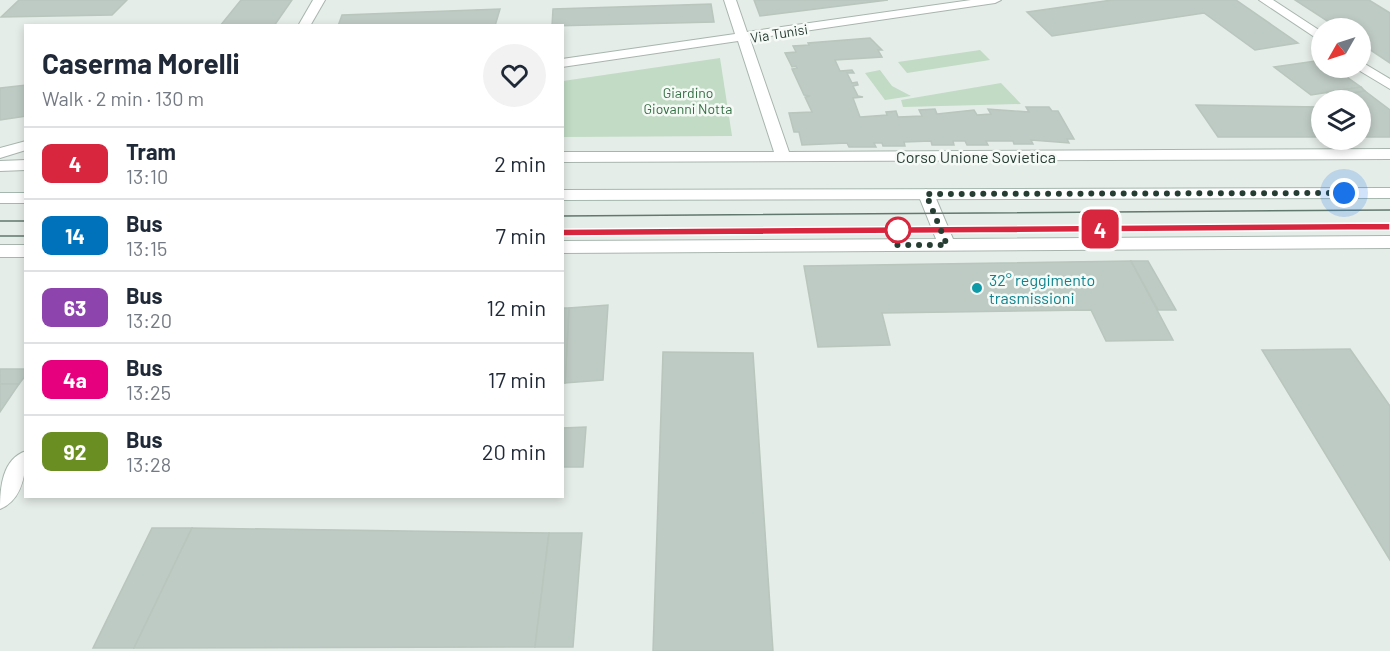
<!DOCTYPE html>
<meta charset="utf-8">
<style>
body{margin:0;font-family:Barlow,sans-serif;background:#f2f2f3;color:#1f2937;height:100vh;display:flex;flex-direction:column;font-size:22px;white-space:nowrap}
*{box-sizing:border-box;margin:0}
p{font-size:20px;color:#747a83}
.icon{flex:none;width:33px;height:33px;fill:none;stroke:currentColor;stroke-width:2;stroke-linecap:round;stroke-linejoin:round}
.map{position:relative;flex:1;overflow:hidden}
.panel{position:absolute;left:24px;top:24px;width:540px;height:474px;display:flex;flex-direction:column;background:#fff;border-radius:0px;box-shadow:0 3px 9px #0003}
.panel>*{flex:none}
.badge{padding:0 12px;border-radius:9px;font-size:21px;line-height:39px}
.needle{width:39px;rotate:231deg}
.tools{position:absolute;left:1311px;top:18px;display:grid;gap:12px}
.tools a{display:grid;place-items:center;width:60px;height:60px;border-radius:50%;background:#fff;box-shadow:0 3px 9px #0003;font-size:30px}
.you{position:absolute;width:30px;height:30px;margin:-15px;border:4px solid #fff;border-radius:50%;background:#1a73e8;box-shadow:0 0 0 9px #1a73e833}
.map>.badge{position:absolute;translate:-50% -50%;box-shadow:0 0 0 3px #fff}
.round{display:grid;place-items:center;flex:none;width:63px;height:63px;border-radius:32px;background:#f2f2f3}
.headline{display:flex;align-items:center;justify-content:space-between;height:102px;padding:0 18px}
h1{font-size:28px;font-weight:700;line-height:45px}
ul{padding:0;list-style:none}
li{display:flex;align-items:center;gap:18px;height:72px;padding:0 18px;border-top:2px solid #e0e1e3}
li div{flex:1}
li b{display:block;font-size:22px}
li em{font-style:normal}
li .badge{min-width:66px;font-weight:700;text-align:center}
.map>svg:first-child{display:block}
.green{fill:#c1dbc4}
.building{fill:#becac4;stroke:#b8c6be;stroke-width:1.5}
.lines{fill:none;stroke-linecap:round;stroke-linejoin:round}
.minor-casing{stroke:#a8b5ae;stroke-width:2}
.secondary-casing{stroke:#a5b7ae;stroke-width:2}
.minor{fill:#fff;fill-rule:evenodd}
.secondary{fill:#fff;fill-rule:evenodd}
.tram{stroke:#61786f;stroke-width:1.5}
.line{fill:#d7263d;stroke:#fff;stroke-width:1.5}
.walk{stroke:#263d34;stroke-width:6;stroke-dasharray:0 10.8}
.stop-dot{fill:#fff;stroke:#d7263d;stroke-width:3}
.culture-dot{fill:#0f9aa8;stroke:#f6faf7;stroke-width:2}
.labels{text-anchor:middle;dominant-baseline:central;stroke-width:5;stroke-linejoin:round;paint-order:stroke}
.far-street-label{font-size:14px;fill:#263d34;stroke:#f6faf7}
.far-park-label{font-size:14px;fill:#347043;stroke:#f6faf7}
.street-label{font-size:16px;fill:#263d34;stroke:#f6faf7}
.culture-label{font-size:16px;fill:#0d838f;stroke:#f6faf7;text-anchor:start}
</style>
<div class="map">
<svg width="1390" height="651" viewBox="0 0 1390 651">
<rect width="100%" height="100%" fill="#e5ede8"/>
<!-- green -->
<g class="green">
<path d="M980,50L990,60L907,73L898,62Z"/>
<path d="M720,58L732,136L563,137V81Z"/>
<path d="M880,70L892,86L911,96L885,100L865,73Z"/>
<path d="M1001,83L1021,104L903,107L901,100Z"/>
</g>
<!-- building -->
<g class="building">
<path d="M19,0H127L112,15L1,17Z"/>
<path d="M241,0H292L274,26H220Z"/>
<path d="M754,0H888L760,16Z"/>
<path d="M1112,0H1236L1298,43L1255,50L1204,13L1052,36L1027,12Z"/>
<path d="M1295,0H1369L1390,13V63L1360,43V28H1338Z"/>
<path d="M711,4L714,22L552,26L553,9Z"/>
<path d="M500,9L495,26H338L342,15Z"/>
<path d="M870,38L882,50H878L882,57L835,60L840,71L852,70L854,73H847L852,83L857,82L858,85L853,86L858,96L863,97L853,98L860,117L887,115L886,112L896,111L898,117L922,116L919,110L935,109L937,114L974,110L977,115L991,114L988,109L1029,112L1026,107H1049L1052,111H1058L1074,139H1067L1069,143L1031,140L1033,144H1014L1013,141H986L988,145H967L965,141H953L954,145H932L931,141L904,142L905,146H883L882,143H874L876,147H849L847,143L802,145L799,132H794L789,113L812,112L805,97L810,96L804,95L792,69L797,68L796,66L792,67L785,53L796,52L793,46L809,45L808,43Z"/>
<path d="M1322,60V68H1334L1361,87L1311,95L1274,67Z"/>
<path d="M26,85V116L0,120V88Z"/>
<path d="M1361,87L1365,91L1328,97L1327,92Z"/>
<path d="M1365,91L1390,110V137H1360V100H1334L1328,97Z"/>
<path d="M1196,105L1322,107V137H1218Z"/>
<path d="M1131,261L1173,340L1106,341L1091,310L882,313L890,345L818,347L804,266Z"/>
<path d="M1131,261H1148L1176,310H1158Z"/>
<path d="M608,305L603,380L565,383L569,308Z"/>
<path d="M562,308H569L565,383H562Z"/>
<path d="M1350,349L1390,406V560L1262,350Z"/>
<path d="M663,352L753,353L773,651H653Z"/>
<path d="M0,369H26V375L19,384H0Z"/>
<path d="M0,384H19L0,412Z"/>
<path d="M586,427L583,467H562V428Z"/>
<path d="M152,528H192L134,648H93Z"/>
<path d="M192,528L549,533L535,647L134,648Z"/>
<path d="M549,533H582L573,647H535Z"/>
</g>
<g class="lines">
<!-- minor casing -->
<g class="minor-casing">
<g id="minor">
<path d="M313,0H325L310,26H298Z"/>
<path d="M724,0H736L747,32L971,0H1001L995,3L750,39L789,152L1390,149V159L562,162V152H774L738,41L562,67V59L735,34Z"/>
<path d="M1259,0H1273L1322,32V42Z"/>
<path d="M1360,61L1390,79V89L1355,68H1360Z"/>
<path d="M26,141V150L0,158V148Z"/>
<path d="M26,160V170L0,171V161Z"/>
<path d="M926,189L934,194L953,239L1390,236V248L562,253V241L936,239L918,194Z"/>
<rect x="0" y="245" width="26" height="12"/>
<path d="M26,451C26,472 23,500 0,509C0,488 2,459 26,451Z"/>
</g>
</g>
<!-- secondary casing -->
<g class="secondary-casing">
<g id="secondary">
<path d="M1390,188V198L562,200V190Z"/>
<rect x="0" y="193" width="26" height="10"/>
</g>
</g>
<!-- minor -->
<use href="#minor" class="minor"/>
<!-- secondary -->
<use href="#secondary" class="secondary"/>
<!-- tram -->
<g class="tram">
<path d="M562,216L1390,210"/>
<path d="M0,221H26"/>
<path d="M562,233L1390,227"/>
<path d="M0,236H26"/>
</g>
</g>
<!-- line -->
<path class="line" d="M1390,223V230L562,236L557,233L562,229Z"/>
<g class="lines">
<!-- walk -->
<path class="walk" d="M898,230L892,245H947L926,194L1344,193"/>
</g>
<!-- markers -->
<circle class="stop-dot" cx="898" cy="230" r="12"/>
<circle class="culture-dot" cx="977" cy="288" r="6"/>
<g class="labels">
<!-- far-street labels -->
<g class="far-street-label">
<text transform="translate(779 33) rotate(-9)">Via Tunisi</text>
</g>
<!-- far-park labels -->
<g class="far-park-label">
<text x="688" y="92">Giardino<tspan x="688" dy="16">Giovanni Notta</tspan></text>
</g>
<!-- street labels -->
<g class="street-label">
<text x="976" y="156">Corso Unione Sovietica</text>
</g>
<!-- culture labels -->
<g class="culture-label">
<text x="989" y="279">32° reggimento<tspan x="989" dy="18">trasmissioni</tspan></text>
</g>
</g>
</svg>
<div class="tools">
<a><svg class="needle" viewBox="-14 -14 28 28"><path d="M0-13l5 13h-10z" fill="#e53935"/><path d="M0 13l5-13h-10z" fill="#747a83"/></svg></a>
<a><svg class="icon" aria-label="layers" viewBox="0 0 24 24"><path d="M12 4l9 5-9 5-9-5zM3 14l9 5 9-5"/></svg></a>
</div>
<div class="you" style="left:1344px;top:193px"></div>
<b class="badge" style="left:1100px;top:229px;background:#d7263d;color:#fff">4</b>
<section class="panel">
<div class="headline"><div><h1>Caserma Morelli</h1><p>Walk · 2 min · 130 m</p></div><a class="round"><svg class="icon" aria-label="heart" viewBox="0 0 24 24"><path d="M12 20l-8-8c-3-5 5-10 8-4 3-6 11-1 8 4z"/></svg></a></div>
<ul>
<li><span class="badge" style="background:#d7263d;color:#fff">4</span><div><b>Tram</b><p>13:10</p></div><em>2 min</em></li>
<li><span class="badge" style="background:#0072bc;color:#fff">14</span><div><b>Bus</b><p>13:15</p></div><em>7 min</em></li>
<li><span class="badge" style="background:#8e44ad;color:#fff">63</span><div><b>Bus</b><p>13:20</p></div><em>12 min</em></li>
<li><span class="badge" style="background:#e6007e;color:#fff">4a</span><div><b>Bus</b><p>13:25</p></div><em>17 min</em></li>
<li><span class="badge" style="background:#6b8e23;color:#fff">92</span><div><b>Bus</b><p>13:28</p></div><em>20 min</em></li>
</ul>
</section>
</div>
